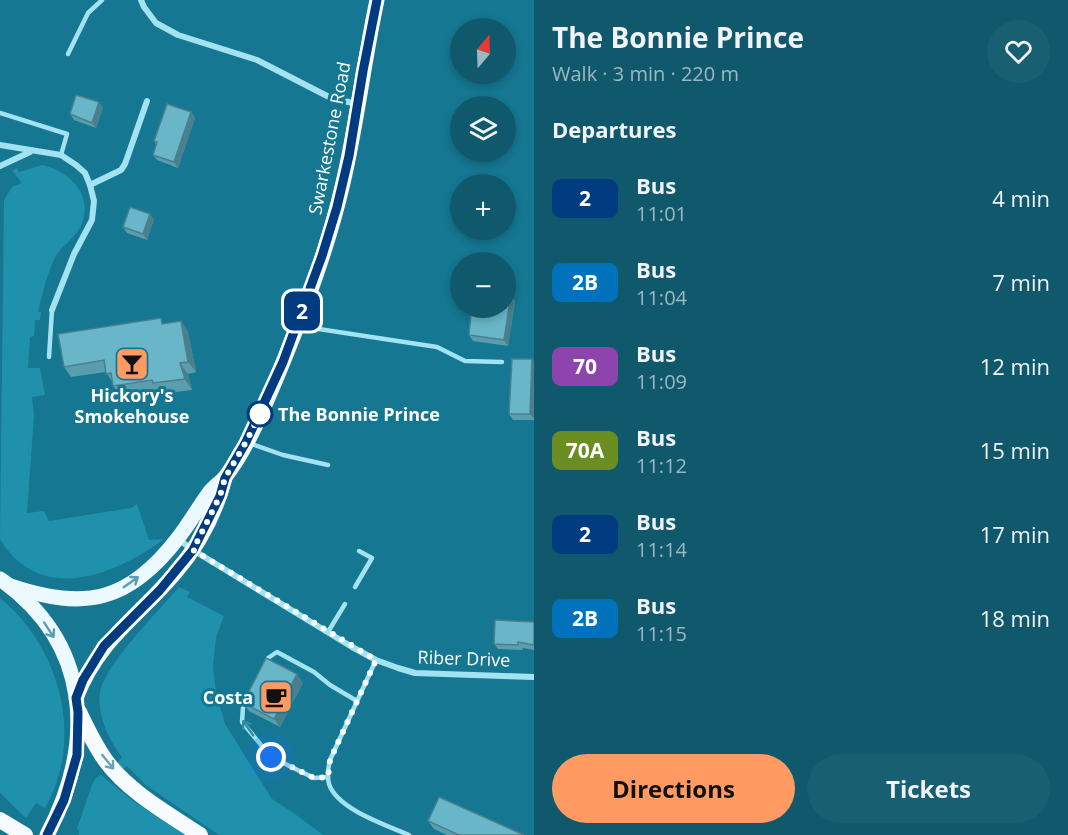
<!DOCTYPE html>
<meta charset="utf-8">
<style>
body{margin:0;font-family:"Open Sans",sans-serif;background:#195f72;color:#f1f3f6;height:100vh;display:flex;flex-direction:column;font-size:22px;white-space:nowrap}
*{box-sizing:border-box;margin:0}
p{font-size:20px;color:#9cb8c2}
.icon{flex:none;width:33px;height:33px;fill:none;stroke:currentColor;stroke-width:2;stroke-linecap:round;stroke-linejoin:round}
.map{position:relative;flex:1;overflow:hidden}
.sheet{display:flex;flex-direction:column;background:#10596d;width:534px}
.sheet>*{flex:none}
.badge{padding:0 12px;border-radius:9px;font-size:21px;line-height:39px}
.needle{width:39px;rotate:19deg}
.buttons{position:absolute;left:450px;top:18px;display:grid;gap:12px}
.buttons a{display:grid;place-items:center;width:66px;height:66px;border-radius:50%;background:#10596d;box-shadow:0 3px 9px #0003;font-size:30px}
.you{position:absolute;width:30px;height:30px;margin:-15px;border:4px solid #fff;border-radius:50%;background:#1a73e8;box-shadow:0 0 0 9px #1a73e833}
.map>.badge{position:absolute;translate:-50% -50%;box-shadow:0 0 0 3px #fff}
h2{padding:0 18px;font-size:22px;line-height:54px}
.round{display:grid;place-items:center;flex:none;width:63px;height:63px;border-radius:32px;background:#195f72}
.head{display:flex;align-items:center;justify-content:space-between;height:102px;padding:0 18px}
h1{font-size:28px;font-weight:700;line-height:45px}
.button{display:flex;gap:12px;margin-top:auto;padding:12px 18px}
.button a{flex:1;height:69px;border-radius:36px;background:#ff9a62;color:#111;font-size:24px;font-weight:700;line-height:69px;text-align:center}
.button a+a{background:#195f72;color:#f1f3f6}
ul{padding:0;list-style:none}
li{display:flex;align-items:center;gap:18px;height:84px;padding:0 18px}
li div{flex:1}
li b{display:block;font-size:22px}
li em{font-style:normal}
li .badge{min-width:66px;font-weight:700;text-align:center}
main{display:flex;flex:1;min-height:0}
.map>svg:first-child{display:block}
.green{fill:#2091ad}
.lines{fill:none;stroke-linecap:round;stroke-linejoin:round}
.service{stroke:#a2e2f1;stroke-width:4.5}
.minor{stroke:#a2e2f1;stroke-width:6}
.primary{stroke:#ecfaff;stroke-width:15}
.trunk{stroke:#f6fcff;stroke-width:16}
.wall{fill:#5a9dad}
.shaded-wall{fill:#4a7f8d}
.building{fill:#69b6c9;stroke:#4a7f8d;stroke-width:1.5}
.oneway{stroke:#569eb2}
.oneway2{stroke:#318ca4}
.oneway3{stroke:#64a6b8}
.line-casing{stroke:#fff;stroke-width:14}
.line{stroke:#003b80;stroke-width:9}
.walk{stroke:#fff;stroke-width:6;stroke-dasharray:0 10.8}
.stop-dot{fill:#fff;stroke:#003b80;stroke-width:3}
.labels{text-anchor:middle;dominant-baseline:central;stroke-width:6;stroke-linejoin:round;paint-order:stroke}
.street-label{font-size:18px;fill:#fff;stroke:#157791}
.poi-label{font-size:18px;font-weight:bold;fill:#fff;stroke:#157791}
.stop-label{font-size:18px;font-weight:bold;fill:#fff;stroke:#157791;text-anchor:start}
</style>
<main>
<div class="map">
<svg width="534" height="835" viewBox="0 0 534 835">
<rect width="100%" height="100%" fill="#157791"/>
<!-- green -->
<g class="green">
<path d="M42,165C71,172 94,195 81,226C75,238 64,244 57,254C48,269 42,295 38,312H41L40,320H35L34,336L30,337L28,368H40L45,395L32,397L34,416L27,513L44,511L49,521L131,508L137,504L149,540L164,539C114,576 40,605 0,539L4,200L12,187L22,183L12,171L17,168L19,172Z"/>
<path d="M179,587L190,592L187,597L224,616L216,637L213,667L216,692L225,724L272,799L292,812L323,835H219L146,785L127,766L122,770L117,763L122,757C109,740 97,716 100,693C104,665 159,611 179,587Z"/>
<path d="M0,598C60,647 85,738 45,808L36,803L26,818L0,793Z"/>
<path d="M101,775L133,801L185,835H79V830L77,829L92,785L95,779Z"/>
</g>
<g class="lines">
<!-- service -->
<g class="service">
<path d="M68,54L88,13L102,0"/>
<path d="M0,113L67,134L61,155"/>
<path d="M299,326L437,347L465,361L502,362"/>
<path d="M49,357L52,310"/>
<path d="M249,443L283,455L328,465"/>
<path d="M355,587L372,558L359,551"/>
<path d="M328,632L345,604"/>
<path d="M376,660L330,760C328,768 327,776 329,784C337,809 386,825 409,835"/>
<path d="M265,664L268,658L277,652L314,672L330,685L357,701"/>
<path d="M246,700L243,707L242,722L271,757L314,778L328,777"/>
</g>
<!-- minor -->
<g class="minor">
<path d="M141,0L144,7L156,23L178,35L257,60L331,98L357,104"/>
<path d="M0,145L61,155L76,165L85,173L90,185L94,201L92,220L74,254L52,310"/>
<path d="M0,166L30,152"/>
<path d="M90,185L121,170L125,164L147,101"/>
<path d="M178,539L193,550L352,647L376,660L398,668L415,673L534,677"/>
</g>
<!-- primary -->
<g class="primary">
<path d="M0,579C91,643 96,742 47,835"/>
<path d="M11,586C85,611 129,602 178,538C189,524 198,508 209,493C213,487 220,483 225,477C247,450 265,405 279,372C304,311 328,248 343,183C357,123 364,61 377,0"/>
<path d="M76,698C98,640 138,617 176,572C199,545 216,512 225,478"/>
</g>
<!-- trunk -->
<g class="trunk">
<path d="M79,712C87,729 95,746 106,761C129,792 167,813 200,835"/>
<path d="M0,820L25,835"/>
</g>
</g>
<!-- wall -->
<g class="wall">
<path d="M99,102L103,108L96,128L74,120L70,114Z"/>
<path d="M191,112L195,118L178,168L157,160L153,155L156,145L154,141Z"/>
<path d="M154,219L147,240L127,233L123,227Z"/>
<path d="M515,301L508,346L473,341L469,335L486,317Z"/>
<path d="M181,321L188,332L196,372L188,374L192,390L160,394L158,391L121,397L113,386V383L106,372L71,377L64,367L165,324Z"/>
<path d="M532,359L534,362V420H513L509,414Z"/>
<path d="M534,622V650L523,648L522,650L498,649L494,644Z"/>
<path d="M303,683L280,727L249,711L243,703Z"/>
<path d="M428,821L524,835H447L434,829Z"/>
</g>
<!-- shaded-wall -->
<g class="shaded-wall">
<path d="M99,102L103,108L96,128L92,123Z"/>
<path d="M191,112L195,118L178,168L174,162Z"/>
<path d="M150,214L154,219L147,240L143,234Z"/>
<path d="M511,295L515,301L508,346L504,340Z"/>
<path d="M181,321L188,332L196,372L188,362Z"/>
<path d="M532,359L534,362V419L530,414Z"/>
<path d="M180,363L188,374L192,390L185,379Z"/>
<path d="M297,674L303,683L280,727L274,719Z"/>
</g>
<!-- building -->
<g class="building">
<path d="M76,95L99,102L92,123L70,114Z"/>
<path d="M167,104L191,112L174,162L153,155L157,142L154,141Z"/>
<path d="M130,207L150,214L143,234L123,227Z"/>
<path d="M506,294L511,295L504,340L469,335L471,315L486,317L487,308H506Z"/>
<path d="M161,318L162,324L181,321L188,362L180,363L185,379L153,383L152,380L113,386L111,373L106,374L104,360L64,367L58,334Z"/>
<path d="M512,359H532L530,414H509Z"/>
<path d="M495,620L534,622V645L518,642V645L494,644Z"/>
<path d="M266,658L297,674L274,719L243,703Z"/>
<path d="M439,797L524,835H459L428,821Z"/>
</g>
<!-- one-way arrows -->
<defs><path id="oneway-shaft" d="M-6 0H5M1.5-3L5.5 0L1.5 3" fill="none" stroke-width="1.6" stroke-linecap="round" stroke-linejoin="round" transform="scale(1.5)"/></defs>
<g class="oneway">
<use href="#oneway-shaft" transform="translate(131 582) rotate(-35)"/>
<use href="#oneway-shaft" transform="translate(49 630) rotate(57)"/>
</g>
<use class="oneway2" href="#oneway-shaft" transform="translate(248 728) rotate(-125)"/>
<use class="oneway3" href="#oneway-shaft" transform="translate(108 762) rotate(51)"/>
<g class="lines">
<!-- line casing -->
<g class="line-casing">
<path id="line" d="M47,835L64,800L77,755L78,712L76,698L83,680L104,646L160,590L193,550L220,496L225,478L246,442L283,362L322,256L337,207L349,156L363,71L377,0"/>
</g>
<!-- line -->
<use href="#line" class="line"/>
<!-- walk -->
<path class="walk" d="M260,414L262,410L246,442L225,478L220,496L193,550L376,660L330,760L328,777L314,778L271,757"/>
</g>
<!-- icons -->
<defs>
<g id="bar-square" transform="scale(1.725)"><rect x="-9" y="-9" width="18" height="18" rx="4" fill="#ff9a62" stroke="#157791"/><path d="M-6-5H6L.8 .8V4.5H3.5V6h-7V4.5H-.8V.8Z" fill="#111"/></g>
<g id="cafe-square" transform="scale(1.725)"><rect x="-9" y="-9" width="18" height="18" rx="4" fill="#ff9a62" stroke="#157791"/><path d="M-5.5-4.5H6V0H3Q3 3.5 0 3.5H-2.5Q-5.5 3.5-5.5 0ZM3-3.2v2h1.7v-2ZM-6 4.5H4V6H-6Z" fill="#111"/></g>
</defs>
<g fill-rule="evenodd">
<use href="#bar-square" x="132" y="364"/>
<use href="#cafe-square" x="276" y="697"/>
</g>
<!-- markers -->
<circle class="stop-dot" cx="260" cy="414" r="12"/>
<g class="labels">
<!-- street labels -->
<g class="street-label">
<text transform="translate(329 138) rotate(-79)">Swarkestone Road</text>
<text transform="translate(464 658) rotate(2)">Riber Drive</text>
</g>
<!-- poi labels -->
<g class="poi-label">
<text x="132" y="395">Hickory's<tspan x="132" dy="21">Smokehouse</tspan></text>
<text x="253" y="697" text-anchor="end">Costa</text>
</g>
<!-- stop labels -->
<g class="stop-label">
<text x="278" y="414">The Bonnie Prince</text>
</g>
</g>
</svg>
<div class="buttons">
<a><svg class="needle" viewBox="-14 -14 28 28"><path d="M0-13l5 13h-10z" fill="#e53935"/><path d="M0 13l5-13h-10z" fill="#9cb8c2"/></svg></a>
<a><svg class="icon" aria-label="layers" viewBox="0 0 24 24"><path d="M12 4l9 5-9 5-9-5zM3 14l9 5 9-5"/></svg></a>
<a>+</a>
<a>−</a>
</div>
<div class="you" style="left:271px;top:757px"></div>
<b class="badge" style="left:302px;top:311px;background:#003b80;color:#fff">2</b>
</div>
<section class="sheet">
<div class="head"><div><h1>The Bonnie Prince</h1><p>Walk · 3 min · 220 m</p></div><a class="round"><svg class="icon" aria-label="heart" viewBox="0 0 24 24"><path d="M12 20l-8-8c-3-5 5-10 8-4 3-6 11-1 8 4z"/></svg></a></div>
<h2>Departures</h2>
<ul>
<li><span class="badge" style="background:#003b80;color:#fff">2</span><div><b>Bus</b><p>11:01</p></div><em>4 min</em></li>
<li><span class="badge" style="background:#0072bc;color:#fff">2B</span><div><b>Bus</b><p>11:04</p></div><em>7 min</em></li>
<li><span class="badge" style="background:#8e44ad;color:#fff">70</span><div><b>Bus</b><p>11:09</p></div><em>12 min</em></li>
<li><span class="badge" style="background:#6b8e23;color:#fff">70A</span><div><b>Bus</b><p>11:12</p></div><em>15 min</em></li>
<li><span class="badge" style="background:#003b80;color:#fff">2</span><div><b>Bus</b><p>11:14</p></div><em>17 min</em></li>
<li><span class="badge" style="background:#0072bc;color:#fff">2B</span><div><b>Bus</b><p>11:15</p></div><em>18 min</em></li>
</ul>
<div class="button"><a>Directions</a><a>Tickets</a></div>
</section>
</main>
